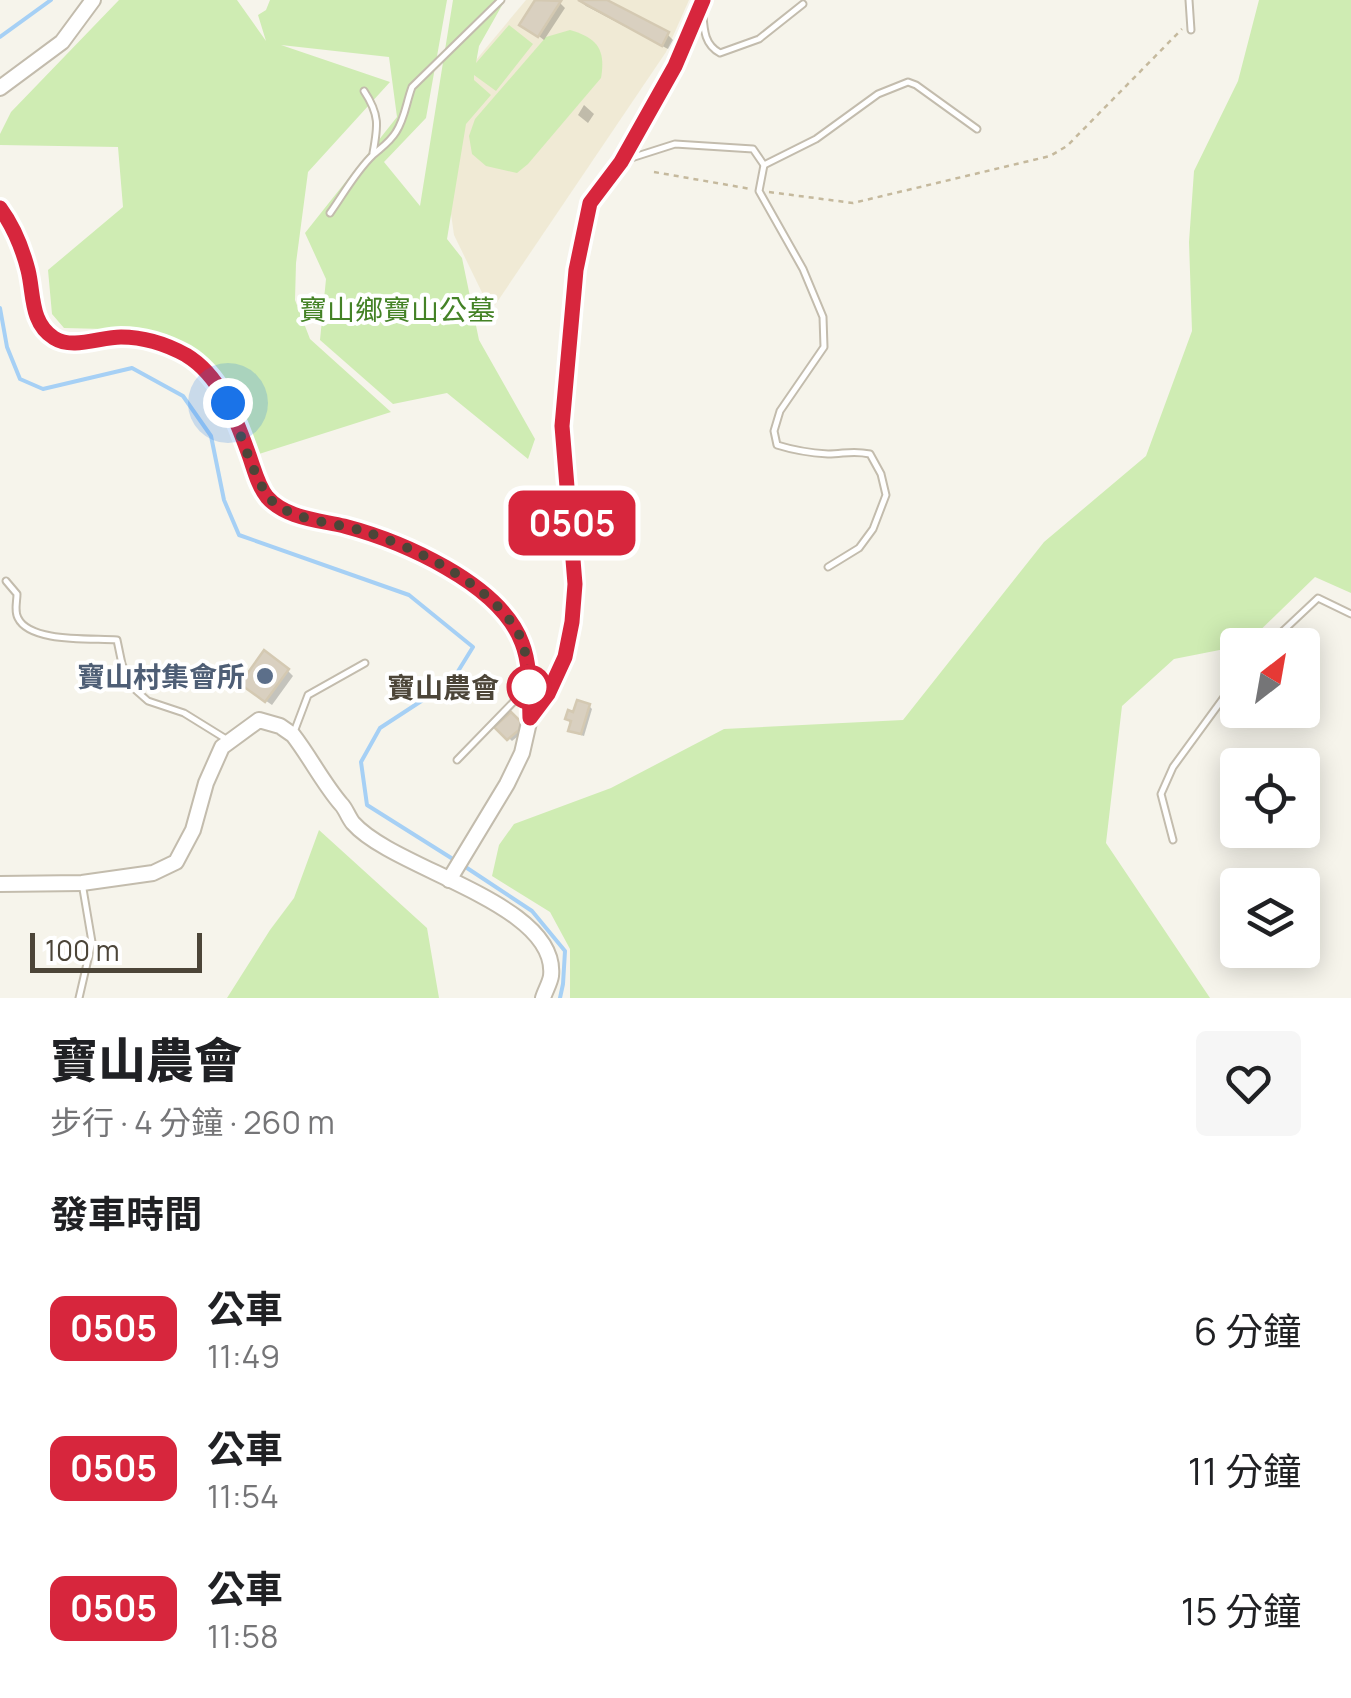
<!DOCTYPE html>
<html lang="zh-TW">
<meta charset="utf-8">
<style>
body{margin:0;font-family:Manrope,"Noto Sans TC",sans-serif;background:#f6f6f6;color:#202124;height:100vh;display:flex;flex-direction:column;font-size:38px;white-space:nowrap}
*{box-sizing:border-box;margin:0}
p{font-size:32px;color:#757577}
.icon{flex:none;width:55px;height:55px;fill:none;stroke:currentColor;stroke-width:2;stroke-linecap:round;stroke-linejoin:round}
.map{position:relative;height:998px;overflow:hidden}
.panel{display:flex;flex-direction:column;background:#fff;flex:1}
.panel>*{flex:none}
.badge{padding:0 20px;border-radius:15px;font-size:35px;line-height:65px}
.needle{width:65px;rotate:31deg}
.buttons{position:absolute;left:1220px;top:628px;display:grid;gap:20px}
.buttons a{display:grid;place-items:center;width:100px;height:100px;border-radius:10px;background:#fff;box-shadow:0 5px 25px #0003;font-size:50px}
.scale{position:absolute;left:30px;bottom:25px;width:172px;box-sizing:border-box;padding-left:10px;border:5px solid #4c4538;border-top:0;font-size:28px;line-height:35px;white-space:nowrap;color:#4c4538;-webkit-text-stroke:8px #fff;paint-order:stroke}
.you{position:absolute;width:50px;height:50px;margin:-25px;border:8px solid #fff;border-radius:50%;background:#1a73e8;box-shadow:0 0 0 15px #1a73e833}
.map>.badge{position:absolute;translate:-50% -50%;box-shadow:0 0 0 5px #fff}
h2{padding:0 50px;font-size:38px;line-height:90px}
.round{display:grid;place-items:center;flex:none;width:105px;height:105px;border-radius:10px;background:#f6f6f6}
.head{display:flex;align-items:center;justify-content:space-between;height:170px;padding:0 50px}
h1{font-size:48px;font-weight:800;line-height:75px}
ul{padding:0;list-style:none}
li{display:flex;align-items:center;gap:30px;height:140px;padding:0 50px}
li div{flex:1}
li b{display:block;font-size:38px}
li em{font-style:normal}
li .badge{min-width:110px;font-weight:700;text-align:center}
.map>svg:first-child{display:block}
.education{fill:#f0ead5}
.green{fill:#cfecb3}
.shadow{fill:#0003}
.lines{fill:none;stroke-linecap:round;stroke-linejoin:round}
.stream{stroke:#a6d0f5;stroke-width:4}
.building{fill:#d9d0c0;stroke:#d4c9b2;stroke-width:2.5}
.service-casing{stroke:#c3bcad;stroke-width:9}
.tertiary-casing{stroke:#c3bcad;stroke-width:18}
.path{stroke:#c5b99d;stroke-width:2.5;stroke-dasharray:5 5;stroke-linecap:butt}
.service{stroke:#fff;stroke-width:5}
.tertiary{stroke:#fff;stroke-width:14}
.line-casing{stroke:#fff;stroke-width:22}
.line{stroke:#d7263d;stroke-width:15}
.walk{stroke:#4c4538;stroke-width:10;stroke-dasharray:0 18}
.service-dot{fill:#5c6f8a;stroke:#fff;stroke-width:4}
.stop-dot{fill:#fff;stroke:#d7263d;stroke-width:5}
.labels{text-anchor:middle;dominant-baseline:central;stroke-width:8;stroke-linejoin:round;paint-order:stroke}
.park-label{font-size:28px;fill:#448226;stroke:#fff}
.service-label{font-size:28px;font-weight:bold;fill:#4e5e75;stroke:#fff;text-anchor:end}
.stop-label{font-size:28px;font-weight:bold;fill:#4c4538;stroke:#fff;text-anchor:end}
</style>
<div class="map">
<svg width="1351" height="998" viewBox="0 0 1351 998">
<rect width="100%" height="100%" fill="#f6f4eb"/>
<!-- education -->
<path class="education" d="M526,0H689L666,52L491,311L454,235L436,108Z"/>
<!-- green -->
<g class="green">
<path d="M119,0H237L266,41L258,15L266,10L270,0H447L426,118L384,162L420,206L453,0H505L479,46L476,63L509,25L533,44L496,91L474,75V80L491,95L466,124L447,239L462,258L479,340L535,439L528,459L447,393L393,404L320,340L326,279L305,233L397,117L389,57L281,45L390,82L308,172L296,263L295,300L310,339L391,412L259,454L228,382L190,347L143,330L64,328L52,314L48,270L123,207L118,147L0,145V134L11,112Z"/>
<path d="M1259,0H1351V593L1315,577L1245,645L1174,659L1122,706L1106,843L1210,998H570V949L550,912L492,876L499,845L514,824L611,788L724,729L903,720L1044,542L1146,456L1192,331L1189,242L1194,171L1238,81Z"/>
<path d="M570,30C597,38 606,49 601,78L528,164L517,173L486,166L472,154L469,136L475,119L546,37Z"/>
<path d="M319,830L427,928L439,998H227L270,930L294,898Z"/>
</g>
<!-- shadow -->
<g class="shadow">
<path d="M538,0H562L560,3L565,8L544,40L523,24Z"/>
<path d="M602,0L668,35L673,40L668,49L586,6L580,1Z"/>
<path d="M584,105L594,114L588,123L578,115Z"/>
<path d="M288,671L293,676L272,705L249,689Z"/>
<path d="M589,706L592,709L584,736L574,733L568,719Z"/>
<path d="M511,715L523,728L522,733L512,741L497,727Z"/>
</g>
<g class="lines">
<!-- stream -->
<g class="stream">
<path d="M0,37L51,0"/>
<path d="M0,308L7,347L20,379L43,389L132,368L183,396L211,436L224,500L239,535L409,595L473,647L452,681L380,728L361,762L367,805L456,861"/>
<path d="M464,866L532,911L565,951L563,984L560,998"/>
</g>
</g>
<!-- building -->
<g class="building">
<path d="M535,0L561,1L538,37L519,25Z"/>
<path d="M578,0H607L669,32L662,46Z"/>
<path d="M264,650L289,669L265,702L240,684Z"/>
<path d="M577,700L590,704L581,734L568,731L571,721L565,719L568,710L573,712Z"/>
<path d="M511,712L521,722L519,730L507,740L494,727Z"/>
</g>
<g class="lines">
<!-- service casing -->
<g class="service-casing">
<g id="service">
<path d="M1189,0L1191,30"/>
<path d="M703,15C704,31 705,45 720,53L759,39L803,4"/>
<path d="M364,91C380,115 378,126 373,153"/>
<path d="M628,159L675,144L753,149L764,165L759,191L803,269L823,317L824,347L780,411L774,431L777,445C793,450 811,453 828,454C844,454 852,450 870,454L881,474L886,495L873,529L859,548L828,567"/>
<path d="M764,165L816,139L878,94L908,82L916,85L977,129"/>
<path d="M330,213C343,195 356,171 373,155C382,147 390,142 396,132C405,118 406,103 412,87L501,0"/>
<path d="M6,581L17,594C17,602 14,611 18,618C30,643 92,638 117,640L122,664L131,686L148,701L184,713L226,739"/>
<path d="M1268,645L1318,598L1351,614"/>
<path d="M294,732L308,695L365,663"/>
<path d="M457,760L524,691"/>
<path d="M1173,840L1161,794L1173,767L1238,678"/>
<path d="M79,998L92,942L82,883"/>
</g>
</g>
<!-- tertiary casing -->
<g class="tertiary-casing">
<g id="tertiary">
<path d="M0,88L62,42L93,0"/>
<path d="M0,208C14,227 22,247 28,270C34,293 30,323 54,338C72,350 100,337 121,337C144,337 165,344 185,355C221,375 236,419 249,455C253,468 258,485 267,496C285,518 318,520 343,526C401,540 499,583 522,642C531,665 529,693 530,717"/>
<path d="M449,880L507,784L522,753L530,718L548,694L565,657L572,622L575,583L563,427L576,270L590,203L621,161L675,67L703,0"/>
<path d="M0,884L82,883L153,873L176,862L193,830L206,783L222,747L259,720L280,726L293,735C310,757 323,783 341,804C346,809 348,817 353,823C394,870 559,903 551,976C550,983 545,991 543,998"/>
</g>
</g>
<!-- path -->
<g class="path">
<path d="M654,172L751,189"/>
<path d="M769,192L853,203L1050,156L1067,146L1182,29"/>
</g>
<!-- service -->
<use href="#service" class="service"/>
<!-- tertiary -->
<use href="#tertiary" class="tertiary"/>
</g>
<g class="lines">
<!-- line casing -->
<g class="line-casing">
<path id="line" d="M0,208C14,227 22,247 28,270C34,294 30,323 54,338C73,350 100,337 121,337C144,337 166,344 186,355C221,376 236,419 249,455C254,469 258,486 267,497C285,518 318,520 344,526C401,541 500,583 522,643C531,666 529,694 530,718L548,694L565,657L572,622L575,584L562,426L576,270L590,203L621,162L675,66L703,0"/>
</g>
<!-- line -->
<use href="#line" class="line"/>
<!-- walk -->
<path class="walk" d="M228,403C239,427 256,486 272,501C295,521 331,522 359,530C412,545 500,588 522,641C527,655 527,672 529,687"/>
</g>
<!-- markers -->
<circle class="service-dot" cx="265" cy="676" r="10"/>
<circle class="stop-dot" cx="529" cy="687" r="20"/>
<g class="labels">
<!-- park labels -->
<g class="park-label">
<text x="397" y="309">寶山鄉寶山公墓</text>
</g>
<!-- service labels -->
<g class="service-label">
<text x="245" y="676">寶山村集會所</text>
</g>
<!-- stop labels -->
<g class="stop-label">
<text x="499" y="687">寶山農會</text>
</g>
</g>
</svg>
<div class="buttons">
<a><svg class="needle" viewBox="-14 -14 28 28"><path d="M0-13l5 13h-10z" fill="#e53935"/><path d="M0 13l5-13h-10z" fill="#757577"/></svg></a>
<a><svg class="icon" aria-label="locate" viewBox="0 0 24 24"><circle cx="12" cy="12" r="6"/><path d="M12 2v4M12 18v4M2 12h4M18 12h4"/></svg></a>
<a><svg class="icon" aria-label="layers" viewBox="0 0 24 24"><path d="M12 4l9 5-9 5-9-5zM3 14l9 5 9-5"/></svg></a>
</div>
<div class="scale">100 m</div>
<div class="you" style="left:228px;top:403px"></div>
<b class="badge" style="left:572px;top:523px;background:#d7263d;color:#fff">0505</b>
</div>
<section class="panel">
<div class="head"><div><h1>寶山農會</h1><p>步行 · 4 分鐘 · 260 m</p></div><a class="round"><svg class="icon" aria-label="heart" viewBox="0 0 24 24"><path d="M12 20l-8-8c-3-5 5-10 8-4 3-6 11-1 8 4z"/></svg></a></div>
<h2>發車時間</h2>
<ul>
<li><span class="badge" style="background:#d7263d;color:#fff">0505</span><div><b>公車</b><p>11:49</p></div><em>6 分鐘</em></li>
<li><span class="badge" style="background:#d7263d;color:#fff">0505</span><div><b>公車</b><p>11:54</p></div><em>11 分鐘</em></li>
<li><span class="badge" style="background:#d7263d;color:#fff">0505</span><div><b>公車</b><p>11:58</p></div><em>15 分鐘</em></li>
</ul>
</section>
